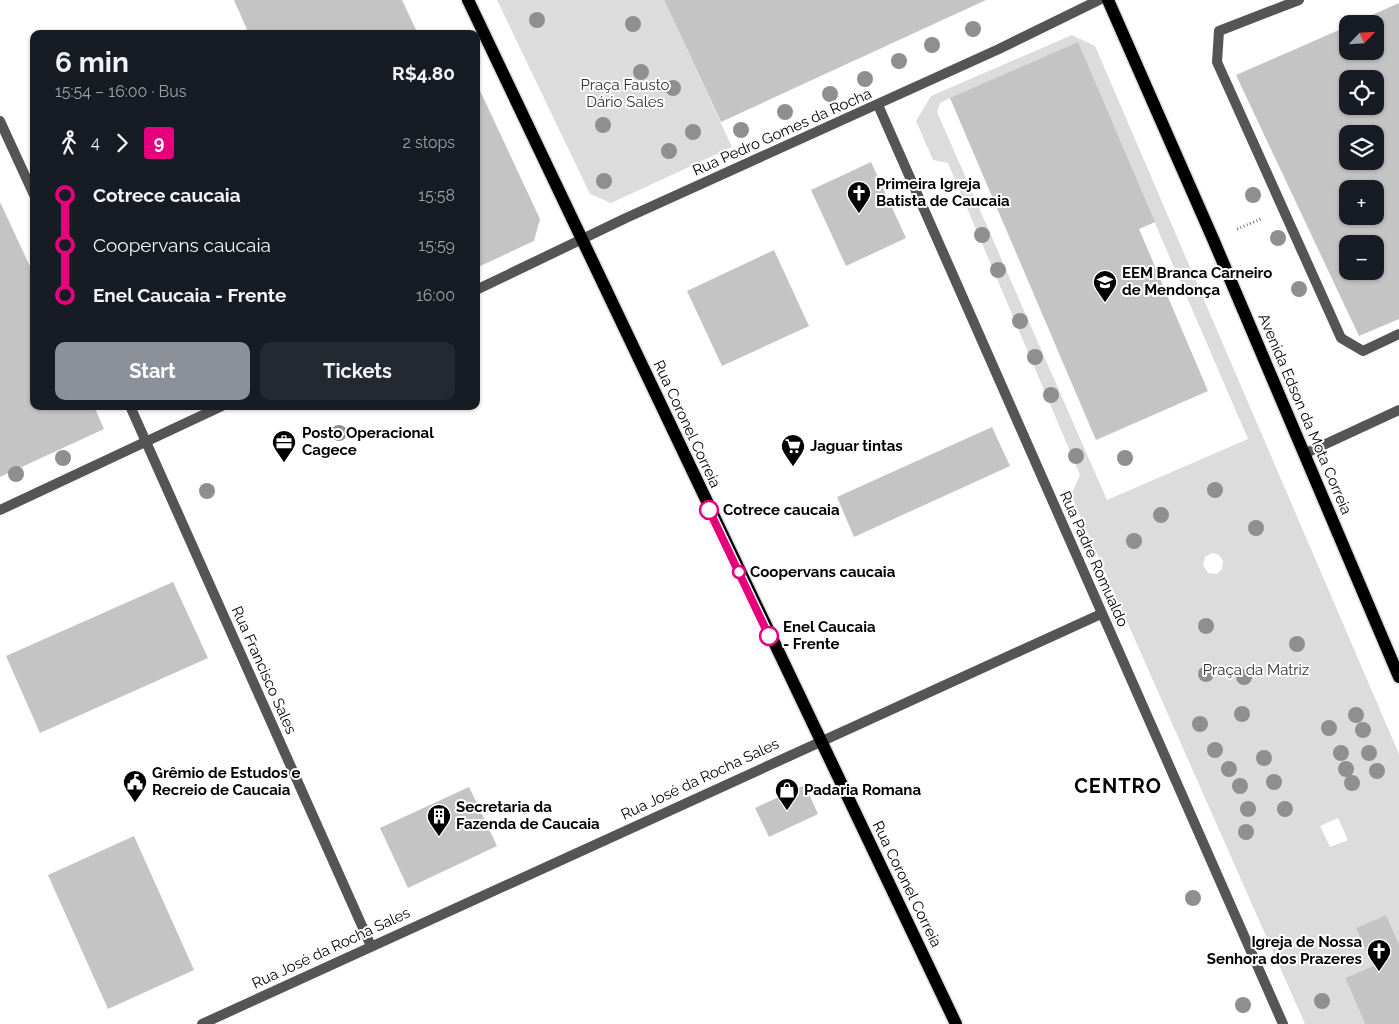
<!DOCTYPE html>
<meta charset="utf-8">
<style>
body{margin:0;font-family:Raleway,sans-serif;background:#242831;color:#f1f3f6;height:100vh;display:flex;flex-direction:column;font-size:19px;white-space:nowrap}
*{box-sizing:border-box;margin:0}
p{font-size:16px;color:#9ea1a6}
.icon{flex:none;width:28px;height:28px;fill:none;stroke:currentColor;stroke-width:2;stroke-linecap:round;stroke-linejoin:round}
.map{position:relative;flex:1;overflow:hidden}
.sheet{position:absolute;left:30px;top:30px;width:450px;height:380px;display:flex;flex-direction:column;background:#171b24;border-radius:10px;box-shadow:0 1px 4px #0004}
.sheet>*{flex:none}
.badge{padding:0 10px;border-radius:4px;font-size:18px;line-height:32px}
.needle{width:32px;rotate:65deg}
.controls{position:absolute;left:1339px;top:15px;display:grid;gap:10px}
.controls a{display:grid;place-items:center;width:45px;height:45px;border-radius:10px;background:#171b24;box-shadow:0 1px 4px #0004;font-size:25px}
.map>.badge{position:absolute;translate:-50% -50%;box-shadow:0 0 0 2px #fff}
.legs{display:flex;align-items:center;gap:8px;height:55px;padding:0 25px;font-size:16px}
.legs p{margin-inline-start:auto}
.overview{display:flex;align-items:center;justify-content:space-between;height:85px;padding:0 25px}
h1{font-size:28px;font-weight:700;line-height:38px}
.button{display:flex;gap:10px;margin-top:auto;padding:10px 25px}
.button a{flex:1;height:58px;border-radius:10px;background:#8c9099;color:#fff;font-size:20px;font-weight:700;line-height:58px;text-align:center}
.button a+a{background:#242831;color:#f1f3f6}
ul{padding:0 25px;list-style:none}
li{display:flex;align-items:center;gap:18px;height:50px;font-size:19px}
li i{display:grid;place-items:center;width:8px;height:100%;margin:0 6px;background:currentColor}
li i::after{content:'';width:12px;height:12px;margin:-6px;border:4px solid;border-radius:50%;background:#171b24}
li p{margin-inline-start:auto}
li:first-child i{background:linear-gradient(#0000 50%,currentColor 0)}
li:last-child i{background:linear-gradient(currentColor 50%,#0000 0)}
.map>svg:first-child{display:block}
.green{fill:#dcdcdc;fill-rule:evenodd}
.building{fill:#c4c4c4;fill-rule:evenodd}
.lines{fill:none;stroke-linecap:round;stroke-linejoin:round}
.primary-casing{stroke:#dbdbdb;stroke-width:15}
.path{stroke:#777;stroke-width:3;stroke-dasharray:1 2.5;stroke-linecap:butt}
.service{stroke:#555;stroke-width:10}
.minor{stroke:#555;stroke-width:10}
.tertiary{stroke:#555;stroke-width:10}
.primary{stroke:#000;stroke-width:12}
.tree{fill:#8f8f8f}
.line-1-casing{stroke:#fff;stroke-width:11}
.line-1{stroke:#e6007e;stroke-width:8}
.stop-1-dot{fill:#fff;stroke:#e6007e;stroke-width:2.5}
.labels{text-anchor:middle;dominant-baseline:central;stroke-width:4;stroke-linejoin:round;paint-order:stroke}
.park-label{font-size:15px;fill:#333;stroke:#fff}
.street-label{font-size:15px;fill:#000;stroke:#fff}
.poi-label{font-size:15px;font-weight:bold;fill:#000;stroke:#fff;text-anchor:start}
.stop-label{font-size:15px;font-weight:bold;fill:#000;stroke:#fff;text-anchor:start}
.district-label{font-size:20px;font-weight:bold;letter-spacing:1px;fill:#000;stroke:#fff}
</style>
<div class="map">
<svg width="1399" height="1024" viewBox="0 0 1399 1024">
<rect width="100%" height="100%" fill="#fff"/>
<!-- green -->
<g class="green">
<path d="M497,0H664L732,147L611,203L590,194Z"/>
<path d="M1072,35L1095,46L1399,754V944L1386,915L1357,928L1373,966L1345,978L1365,1024H1305L1071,495L1080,475L948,163L933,160L916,121L931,96ZM950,98L1126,156L1248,439L1107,500L937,112L940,103ZM1212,553L1219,555L1223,561L1222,569L1217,574L1208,573L1203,565L1205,557ZM1338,818L1348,840L1330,847L1320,826Z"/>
</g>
<!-- building -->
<g class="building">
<path d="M234,0H402L418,34H249Z"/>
<path d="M664,0H986L721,122Z"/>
<path d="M1399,3V319L1359,336L1236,75L1348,26V51H1375V24H1352ZM1348,79H1375V106H1348ZM1348,134H1375V161H1348ZM1348,189H1375V216H1348ZM1348,244H1375V271H1348Z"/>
<path d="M1078,42L1155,222L1139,229L1208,391L1096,440L950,98Z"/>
<path d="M476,82L540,219L534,241L476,268Z"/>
<path d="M871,162L906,238L846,266L811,190Z"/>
<path d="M0,202L34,275V406H94L104,429L0,477Z"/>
<path d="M774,250L809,326L722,366L687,291Z"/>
<path d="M992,427L1010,466L854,537L837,497Z"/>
<path d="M173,582L208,658L40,733L6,656Z"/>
<path d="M805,785L818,814L769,837L755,808Z"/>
<path d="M469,787L497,846L408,888L380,828Z"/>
<path d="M134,836L194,970L108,1009L48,875Z"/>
<path d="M1386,915L1399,944V1024H1365L1345,978L1373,966L1356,928Z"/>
</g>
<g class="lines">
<!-- primary casing -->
<g class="primary-casing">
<g id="primary">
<path d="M468,0L956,1024"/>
<path d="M1108,0L1213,239L1399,677"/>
</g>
</g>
<!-- path -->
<path class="path" d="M1237,229L1261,219"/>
<!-- service -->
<path class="service" d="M1299,0L1219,31L1217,62L1341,338L1363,351L1399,334"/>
<!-- minor -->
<g class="minor">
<path d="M878,105L1283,1024"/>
<path d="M0,121L34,195"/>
<path d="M476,290L626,218L999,49L1099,0"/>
<path d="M130,406L371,946"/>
<path d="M0,510L222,406"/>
<path d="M202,1024L1101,614"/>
</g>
<!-- tertiary -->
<path class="tertiary" d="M1304,454L1399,410"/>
<!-- primary -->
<use href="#primary" class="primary"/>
</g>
<!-- trees -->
<g class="tree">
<circle cx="537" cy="20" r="8"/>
<circle cx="633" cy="24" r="8"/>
<circle cx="973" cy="29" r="8"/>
<circle cx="932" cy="45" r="8"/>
<circle cx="899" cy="61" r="8"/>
<circle cx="641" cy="72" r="8"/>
<circle cx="865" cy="79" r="8"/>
<circle cx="673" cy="88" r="8"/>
<circle cx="830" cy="94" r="8"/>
<circle cx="785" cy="112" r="8"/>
<circle cx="603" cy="125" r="8"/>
<circle cx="741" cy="130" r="8"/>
<circle cx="693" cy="132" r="8"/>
<circle cx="669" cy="151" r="8"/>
<circle cx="604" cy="181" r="8"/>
<circle cx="1253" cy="195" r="8"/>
<circle cx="982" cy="235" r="8"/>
<circle cx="1278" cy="238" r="8"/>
<circle cx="998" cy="270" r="8"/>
<circle cx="1299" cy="289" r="8"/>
<circle cx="1020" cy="321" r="8"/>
<circle cx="1035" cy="357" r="8"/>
<circle cx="1051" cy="395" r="8"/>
<circle cx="339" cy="433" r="8"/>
<circle cx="1076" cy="456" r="8"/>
<circle cx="63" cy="458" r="8"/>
<circle cx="1125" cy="458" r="8"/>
<circle cx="16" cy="474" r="8"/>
<circle cx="1215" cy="490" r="8"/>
<circle cx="207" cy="491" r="8"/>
<circle cx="1161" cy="515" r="8"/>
<circle cx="1256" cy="528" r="8"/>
<circle cx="1134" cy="541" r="8"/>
<circle cx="1206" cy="626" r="8"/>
<circle cx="1297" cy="644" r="8"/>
<circle cx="1206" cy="674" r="8"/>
<circle cx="1244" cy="677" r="8"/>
<circle cx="1242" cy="714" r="8"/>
<circle cx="1356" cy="715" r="8"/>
<circle cx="1200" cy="724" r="8"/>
<circle cx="1329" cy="728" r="8"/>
<circle cx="1363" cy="730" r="8"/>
<circle cx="1215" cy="750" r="8"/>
<circle cx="1341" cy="753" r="8"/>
<circle cx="1369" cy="753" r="8"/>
<circle cx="1264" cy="758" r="8"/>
<circle cx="1229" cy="769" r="8"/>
<circle cx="1346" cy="769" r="8"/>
<circle cx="1377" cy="771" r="8"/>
<circle cx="1274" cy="782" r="8"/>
<circle cx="1352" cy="783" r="8"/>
<circle cx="1240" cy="786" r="8"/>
<circle cx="1248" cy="809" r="8"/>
<circle cx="1285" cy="809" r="8"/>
<circle cx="1246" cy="832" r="8"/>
<circle cx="1193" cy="898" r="8"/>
<circle cx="1322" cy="1001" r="8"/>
<circle cx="1243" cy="1005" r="8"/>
</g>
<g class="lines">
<!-- line-1 casing -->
<g class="line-1-casing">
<path id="line-1" d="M709,510L769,636"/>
</g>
<!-- line-1 -->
<use href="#line-1" class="line-1"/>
</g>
<!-- icons -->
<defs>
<g id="church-pin" transform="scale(1.25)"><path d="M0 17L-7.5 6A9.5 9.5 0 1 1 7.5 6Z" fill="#000" stroke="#fff"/><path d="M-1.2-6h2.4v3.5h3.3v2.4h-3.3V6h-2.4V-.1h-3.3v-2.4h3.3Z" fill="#fff"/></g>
<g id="school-pin" transform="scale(1.25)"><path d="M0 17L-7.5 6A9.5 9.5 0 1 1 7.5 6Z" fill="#000" stroke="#fff"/><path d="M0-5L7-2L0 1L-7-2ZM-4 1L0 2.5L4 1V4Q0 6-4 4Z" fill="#fff"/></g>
<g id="office-pin" transform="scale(1.25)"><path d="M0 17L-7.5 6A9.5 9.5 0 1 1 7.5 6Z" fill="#000" stroke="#fff"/><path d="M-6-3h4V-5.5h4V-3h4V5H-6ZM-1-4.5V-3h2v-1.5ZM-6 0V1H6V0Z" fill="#fff"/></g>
<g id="supermarket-pin" transform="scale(1.25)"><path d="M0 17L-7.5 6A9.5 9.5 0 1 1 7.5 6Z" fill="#000" stroke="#fff"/><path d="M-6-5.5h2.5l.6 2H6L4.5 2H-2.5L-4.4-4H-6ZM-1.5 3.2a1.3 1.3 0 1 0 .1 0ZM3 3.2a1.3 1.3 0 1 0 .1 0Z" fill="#fff"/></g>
<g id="civic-pin" transform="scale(1.25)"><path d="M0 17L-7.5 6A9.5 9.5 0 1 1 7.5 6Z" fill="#000" stroke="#fff"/><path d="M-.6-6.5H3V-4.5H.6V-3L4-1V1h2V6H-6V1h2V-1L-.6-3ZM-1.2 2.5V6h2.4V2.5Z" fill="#fff"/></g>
<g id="shop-pin" transform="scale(1.25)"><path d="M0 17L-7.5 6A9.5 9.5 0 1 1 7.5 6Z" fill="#000" stroke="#fff"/><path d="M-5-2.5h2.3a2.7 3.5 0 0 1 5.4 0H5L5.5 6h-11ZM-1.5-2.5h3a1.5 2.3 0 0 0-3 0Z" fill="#fff"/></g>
<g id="building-pin" transform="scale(1.25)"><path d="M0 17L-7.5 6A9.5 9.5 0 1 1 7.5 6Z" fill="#000" stroke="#fff"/><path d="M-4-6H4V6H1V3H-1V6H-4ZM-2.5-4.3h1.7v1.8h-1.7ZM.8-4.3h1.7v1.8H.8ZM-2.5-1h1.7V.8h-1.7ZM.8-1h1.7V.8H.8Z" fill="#fff"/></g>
</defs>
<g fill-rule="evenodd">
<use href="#church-pin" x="859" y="193"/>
<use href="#school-pin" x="1105" y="282"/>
<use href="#office-pin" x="284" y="442"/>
<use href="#supermarket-pin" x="793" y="446"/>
<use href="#civic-pin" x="135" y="782"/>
<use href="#shop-pin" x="787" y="790"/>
<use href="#building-pin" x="439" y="816"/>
<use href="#church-pin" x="1379" y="951"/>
</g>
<!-- markers -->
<g class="stop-1-dot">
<circle cx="709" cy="510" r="9"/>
<circle cx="739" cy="572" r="6"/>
<circle cx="769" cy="636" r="9"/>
</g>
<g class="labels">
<!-- park labels -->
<g class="park-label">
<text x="625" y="85">Praça Fausto<tspan x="625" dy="17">Dário Sales</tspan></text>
<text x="1256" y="670">Praça da Matriz</text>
</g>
<!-- street labels -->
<g class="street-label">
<text transform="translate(782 132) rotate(-24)">Rua Pedro Gomes da Rocha</text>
<text transform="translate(1305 414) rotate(67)">Avenida Edson da Mota Correia</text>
<text transform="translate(687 424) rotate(65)">Rua Coronel Correia</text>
<text transform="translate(1094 559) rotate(66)">Rua Padre Romualdo</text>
<text transform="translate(264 670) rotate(66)">Rua Francisco Sales</text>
<text transform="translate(700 779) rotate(-25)">Rua José da Rocha Sales</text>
<text transform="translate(907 884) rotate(64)">Rua Coronel Correia</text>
<text transform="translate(331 948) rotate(-25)">Rua José da Rocha Sales</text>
</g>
<!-- poi labels -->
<g class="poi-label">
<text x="876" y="184">Primeira Igreja<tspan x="876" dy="17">Batista de Caucaia</tspan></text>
<text x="1122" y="273">EEM Branca Carneiro<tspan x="1122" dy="17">de Mendonça</tspan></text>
<text x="302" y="433">Posto Operacional<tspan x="302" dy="17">Cagece</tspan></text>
<text x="810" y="446">Jaguar tintas</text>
<text x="152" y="773">Grêmio de Estudos e<tspan x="152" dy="17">Recreio de Caucaia</tspan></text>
<text x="804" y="790">Padaria Romana</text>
<text x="456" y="807">Secretaria da<tspan x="456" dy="17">Fazenda de Caucaia</tspan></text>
<text x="1362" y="942" text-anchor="end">Igreja de Nossa<tspan x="1362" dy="17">Senhora dos Prazeres</tspan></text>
</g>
<!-- stop labels -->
<g class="stop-label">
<text x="723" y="510">Cotrece caucaia</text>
<text x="750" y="572">Coopervans caucaia</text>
<text x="783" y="627">Enel Caucaia<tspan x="783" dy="17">- Frente</tspan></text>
</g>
<!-- district labels -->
<g class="district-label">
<text x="1118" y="786">CENTRO</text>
</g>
</g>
</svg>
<div class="controls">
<a><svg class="needle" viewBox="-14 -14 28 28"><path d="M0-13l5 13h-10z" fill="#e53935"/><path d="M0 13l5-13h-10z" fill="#9ea1a6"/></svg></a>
<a><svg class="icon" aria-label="locate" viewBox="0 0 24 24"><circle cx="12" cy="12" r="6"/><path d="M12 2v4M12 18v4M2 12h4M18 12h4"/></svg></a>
<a><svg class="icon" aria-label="layers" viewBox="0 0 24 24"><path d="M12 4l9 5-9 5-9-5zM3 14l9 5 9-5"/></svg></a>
<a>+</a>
<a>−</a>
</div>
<section class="sheet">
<div class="overview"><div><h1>6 min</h1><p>15:54 – 16:00 · Bus</p></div><b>R$4.80</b></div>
<div class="legs"><svg class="icon" aria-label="walk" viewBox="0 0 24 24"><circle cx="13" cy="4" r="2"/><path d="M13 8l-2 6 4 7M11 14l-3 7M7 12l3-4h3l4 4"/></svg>4<svg class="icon" aria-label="forward" viewBox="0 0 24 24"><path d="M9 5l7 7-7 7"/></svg><b class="badge" style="background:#e6007e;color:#fff">9</b><p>2 stops</p></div>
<ul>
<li><i style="color:#e6007e"></i><b>Cotrece caucaia</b><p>15:58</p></li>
<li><i style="color:#e6007e"></i><span>Coopervans caucaia</span><p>15:59</p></li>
<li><i style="color:#e6007e"></i><b>Enel Caucaia - Frente</b><p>16:00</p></li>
</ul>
<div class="button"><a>Start</a><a>Tickets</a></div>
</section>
</div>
